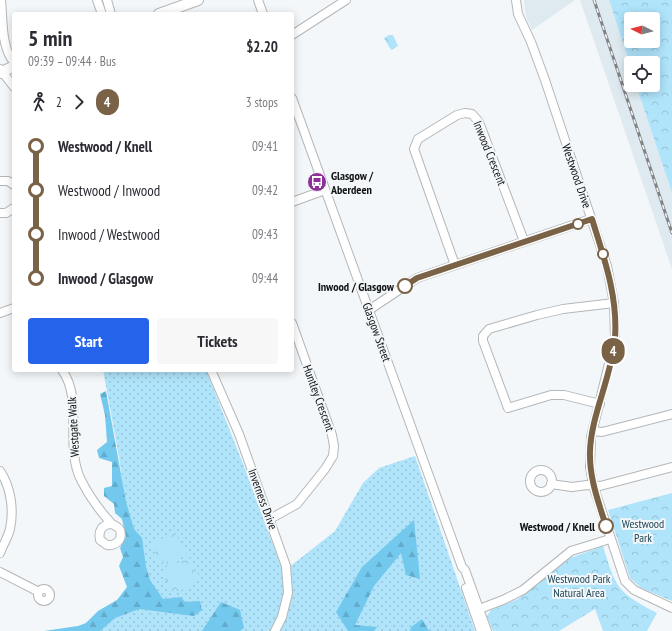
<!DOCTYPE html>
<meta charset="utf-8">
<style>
body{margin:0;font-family:"PT Sans Narrow",sans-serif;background:#f7f7f7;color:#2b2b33;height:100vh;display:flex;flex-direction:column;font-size:15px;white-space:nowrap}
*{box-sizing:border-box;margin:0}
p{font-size:13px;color:#7c7c81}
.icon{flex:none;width:22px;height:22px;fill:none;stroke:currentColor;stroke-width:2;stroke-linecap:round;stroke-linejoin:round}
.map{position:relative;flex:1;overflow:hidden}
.details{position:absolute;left:12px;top:12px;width:282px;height:360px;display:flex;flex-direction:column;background:#fff;border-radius:4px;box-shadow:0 2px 10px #0003}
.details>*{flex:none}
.badge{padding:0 8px;border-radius:13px;font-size:14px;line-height:26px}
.needle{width:26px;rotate:276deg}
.tools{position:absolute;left:624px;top:12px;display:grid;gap:8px}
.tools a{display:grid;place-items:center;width:36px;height:36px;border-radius:4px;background:#fff;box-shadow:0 2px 10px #0003;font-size:20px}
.map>.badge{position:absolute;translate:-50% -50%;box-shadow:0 0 0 2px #fff}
.legs{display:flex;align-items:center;gap:6px;height:44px;padding:0 16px;font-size:13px}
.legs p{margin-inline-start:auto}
.headline{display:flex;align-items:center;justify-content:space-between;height:68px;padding:0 16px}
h1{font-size:22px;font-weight:600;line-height:30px}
.cta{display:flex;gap:8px;margin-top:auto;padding:8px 16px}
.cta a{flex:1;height:46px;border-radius:4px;background:#2563eb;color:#fff;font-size:16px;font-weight:600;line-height:46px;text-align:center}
.cta a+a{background:#f7f7f7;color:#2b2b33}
ul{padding:0 16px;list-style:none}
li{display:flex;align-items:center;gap:14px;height:44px;font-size:15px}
li i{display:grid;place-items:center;width:6px;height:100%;margin:0 5px;background:currentColor}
li i::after{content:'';width:10px;height:10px;margin:-5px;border:3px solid;border-radius:50%;background:#fff}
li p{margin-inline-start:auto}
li:first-child i{background:linear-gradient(#0000 50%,currentColor 0)}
li:last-child i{background:linear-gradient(currentColor 50%,#0000 0)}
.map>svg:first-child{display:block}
.built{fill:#deeaf0}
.grass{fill:url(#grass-dots)}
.forest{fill:url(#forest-firs)}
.park{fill:url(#park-crowns);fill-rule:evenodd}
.pitch{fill:#afe4fb}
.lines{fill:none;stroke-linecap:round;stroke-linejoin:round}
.minor-casing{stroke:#b4b7b9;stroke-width:10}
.major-casing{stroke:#b4b7b9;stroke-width:12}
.minor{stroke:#fff;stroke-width:8}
.major{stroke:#fff;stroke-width:10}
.rail-casing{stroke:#818385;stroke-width:3}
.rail{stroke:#f3f7f9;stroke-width:1.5;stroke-dasharray:4.5;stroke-linecap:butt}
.line-1-casing{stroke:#fff;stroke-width:9}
.line-1{stroke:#796246;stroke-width:6}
.stop-1-dot{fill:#fff;stroke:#796246;stroke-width:2}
.labels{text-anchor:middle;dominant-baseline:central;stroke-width:4;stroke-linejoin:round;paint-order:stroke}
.street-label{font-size:12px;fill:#111213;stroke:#f3f7f9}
.poi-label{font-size:12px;font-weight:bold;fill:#111213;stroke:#f3f7f9;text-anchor:start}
.stop-label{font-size:12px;font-weight:bold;fill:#111213;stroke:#f3f7f9;text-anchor:end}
.park-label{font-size:12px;fill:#214757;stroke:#f3f7f9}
</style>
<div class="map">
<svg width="672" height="631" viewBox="0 0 672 631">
<defs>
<pattern id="grass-dots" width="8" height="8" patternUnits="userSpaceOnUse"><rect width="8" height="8" fill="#afe4fb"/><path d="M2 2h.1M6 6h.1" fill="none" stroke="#96c3d6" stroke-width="1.8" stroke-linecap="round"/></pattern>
<pattern id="forest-firs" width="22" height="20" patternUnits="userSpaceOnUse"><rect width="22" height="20" fill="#72c8ed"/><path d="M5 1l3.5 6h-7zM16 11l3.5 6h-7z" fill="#62abca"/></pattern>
<pattern id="park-crowns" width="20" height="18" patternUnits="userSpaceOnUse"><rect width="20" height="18" fill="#afe4fb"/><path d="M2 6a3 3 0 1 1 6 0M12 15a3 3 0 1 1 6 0" fill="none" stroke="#96c3d6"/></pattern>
</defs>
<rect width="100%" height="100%" fill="#f3f7f9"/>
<!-- built -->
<g class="built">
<path d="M524,0H575L532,30L526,17Z"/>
<path d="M580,0H609L631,68V85H636L672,193V269Z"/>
</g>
<!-- grass -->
<path class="grass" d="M103,370H206L247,474L283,572L335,531L363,483L379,468L415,456L475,631H74L137,589L119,457Z"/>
<!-- forest -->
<g class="forest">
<path d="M106,391L126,502L134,529L142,538L146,567L150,580L163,599L181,597L185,602L200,601L202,610L194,616L139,609L115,618L100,631H44L78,626L86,623L98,611L117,600L127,587L119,566L123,557L120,548L126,537L122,519L115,513L114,504L104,496V488L112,486V462L99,458L97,450L107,442L105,415L100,394Z"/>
<path d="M414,520L420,579L406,575L401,553L374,586L355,625L377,627L374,631H348L336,612L362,567Z"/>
<path d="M221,602L240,610L244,628L240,631H202Z"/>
<path d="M422,619L429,631H410L411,627Z"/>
</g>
<!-- park -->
<g class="park">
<path d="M609,0H672V193L636,85H653V63H631V68ZM631,19H653V41H631Z"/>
<path d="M389,35H393L398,46L391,50L384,38Z"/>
<path d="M672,493V601L641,588L630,578L608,510Z"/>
<path d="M175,532L187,555L161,568L149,545Z"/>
<path d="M603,546C616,588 617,592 657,613L647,631H603L595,609L559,631H493L487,616L491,610L518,599L562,561Z"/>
<path d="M189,557L201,580L173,594L161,571Z"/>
</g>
<!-- pitch -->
<g class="pitch">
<circle cx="664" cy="532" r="8"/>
<path d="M172,537L176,544L159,553L155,545Z"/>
<path d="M177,547L181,555L164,563L160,555Z"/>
<path d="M185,562L189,570L172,579L168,571Z"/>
<path d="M190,573L194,580L177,589L173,581Z"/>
</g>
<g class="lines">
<!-- minor casing -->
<g class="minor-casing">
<g id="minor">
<path d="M1,0C3,19 1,48 14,62"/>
<path d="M97,0L102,14"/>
<path d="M107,0L111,14"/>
<path d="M258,0L263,14"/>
<path d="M516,0L518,14L531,42L545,80L607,266L614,303L615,339L591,437L590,467L593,485L625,581L634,590L672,608"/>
<path d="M292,35L346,0"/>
<path d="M0,69L14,87"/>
<path d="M292,98L462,567L465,570L487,631"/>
<path d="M0,181H8L14,185"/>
<path d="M292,202L325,190"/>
<path d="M0,213H6L14,208"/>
<path d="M455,265L414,149L418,139L457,115L465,113L472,114L479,122L524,241"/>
<path d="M369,310L417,278L591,219"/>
<path d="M0,313L14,308"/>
<path d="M62,370C84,400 64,446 81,480C88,494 100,511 111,523C114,526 118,526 120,530C123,540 116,546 107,545L100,540C98,531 102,524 112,524"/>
<path d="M211,370L239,434L286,566L288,593L282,617L275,631"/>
<path d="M600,404L564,395H551L508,408L483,341V336L489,329L537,315L563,309L614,303"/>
<path d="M593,431L602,432L672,414"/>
<circle cx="541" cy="481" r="11"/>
<path d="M0,471C11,487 14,510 10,529C8,537 3,545 0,553"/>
<path d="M551,484L572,487L587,485L600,486L672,467"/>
<path d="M270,519L297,504L325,469L333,456L334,446L332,435L292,323"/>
<path d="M0,572L39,592"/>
<path d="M466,588L481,631"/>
<circle cx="44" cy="595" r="6"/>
<path d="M474,611L503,600L523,590L571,551L610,539"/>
</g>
</g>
<!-- major casing -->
<g class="major-casing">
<g id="major">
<path d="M159,14L198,0"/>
<path d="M0,73L14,66"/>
</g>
</g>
<!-- minor -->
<use href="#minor" class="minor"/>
<!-- major -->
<use href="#major" class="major"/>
<!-- rail casing -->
<g class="rail-casing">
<path id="rail" d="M594,0L672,233"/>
</g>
<!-- rail -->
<use href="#rail" class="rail"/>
</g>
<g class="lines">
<!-- line-1 casing -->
<g class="line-1-casing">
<path id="line-1" d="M405,286L417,278L592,219C604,258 618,296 615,338C612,376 591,415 590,451C589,477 598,501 606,526"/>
</g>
<!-- line-1 -->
<use href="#line-1" class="line-1"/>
</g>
<!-- icons -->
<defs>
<g id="bus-disc" transform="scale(1)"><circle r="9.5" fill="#8f2f98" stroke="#f3f7f9"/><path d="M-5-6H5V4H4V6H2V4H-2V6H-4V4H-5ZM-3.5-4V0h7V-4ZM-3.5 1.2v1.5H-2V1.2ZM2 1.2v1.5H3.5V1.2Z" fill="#fff"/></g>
</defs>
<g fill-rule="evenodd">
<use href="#bus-disc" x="317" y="182"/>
</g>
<!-- markers -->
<g class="stop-1-dot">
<circle cx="578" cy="224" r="5"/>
<circle cx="603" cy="254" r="5"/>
<circle cx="405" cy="286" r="7"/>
<circle cx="606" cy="526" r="7"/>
</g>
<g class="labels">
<!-- street labels -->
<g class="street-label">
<text transform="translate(490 153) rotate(68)">Inwood Crescent</text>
<text transform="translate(577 176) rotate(71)">Westwood Drive</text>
<text transform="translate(377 332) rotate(70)">Glasgow Street</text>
<text transform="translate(319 398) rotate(70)">Huntley Crescent</text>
<text transform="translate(73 427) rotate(-93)">Westgate Walk</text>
<text transform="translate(263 499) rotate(70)">Inverness Drive</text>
</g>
<!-- poi labels -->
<g class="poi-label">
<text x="331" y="175">Glasgow /<tspan x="331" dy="14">Aberdeen</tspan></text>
</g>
<!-- stop labels -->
<g class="stop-label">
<text x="394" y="286">Inwood / Glasgow</text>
<text x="595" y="526">Westwood / Knell</text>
</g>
<!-- park labels -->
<g class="park-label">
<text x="643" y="523">Westwood<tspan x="643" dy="14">Park</tspan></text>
<text x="579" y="578">Westwood Park<tspan x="579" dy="14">Natural Area</tspan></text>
</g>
</g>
</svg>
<div class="tools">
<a><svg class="needle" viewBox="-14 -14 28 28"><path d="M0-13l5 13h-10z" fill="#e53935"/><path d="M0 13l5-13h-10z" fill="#7c7c81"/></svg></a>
<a><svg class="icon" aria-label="locate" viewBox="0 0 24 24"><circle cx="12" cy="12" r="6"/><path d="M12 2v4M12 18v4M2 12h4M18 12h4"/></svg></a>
</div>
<b class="badge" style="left:613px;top:351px;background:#796246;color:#fff">4</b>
<section class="details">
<div class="headline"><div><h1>5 min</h1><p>09:39 – 09:44 · Bus</p></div><b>$2.20</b></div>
<div class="legs"><svg class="icon" aria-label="walk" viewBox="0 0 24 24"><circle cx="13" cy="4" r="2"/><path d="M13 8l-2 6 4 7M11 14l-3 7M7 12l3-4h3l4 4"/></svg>2<svg class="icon" aria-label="forward" viewBox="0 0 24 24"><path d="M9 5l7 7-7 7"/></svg><b class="badge" style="background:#796246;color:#fff">4</b><p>3 stops</p></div>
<ul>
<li><i style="color:#796246"></i><b>Westwood / Knell</b><p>09:41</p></li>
<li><i style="color:#796246"></i><span>Westwood / Inwood</span><p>09:42</p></li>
<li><i style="color:#796246"></i><span>Inwood / Westwood</span><p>09:43</p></li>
<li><i style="color:#796246"></i><b>Inwood / Glasgow</b><p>09:44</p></li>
</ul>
<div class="cta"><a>Start</a><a>Tickets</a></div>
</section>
</div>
